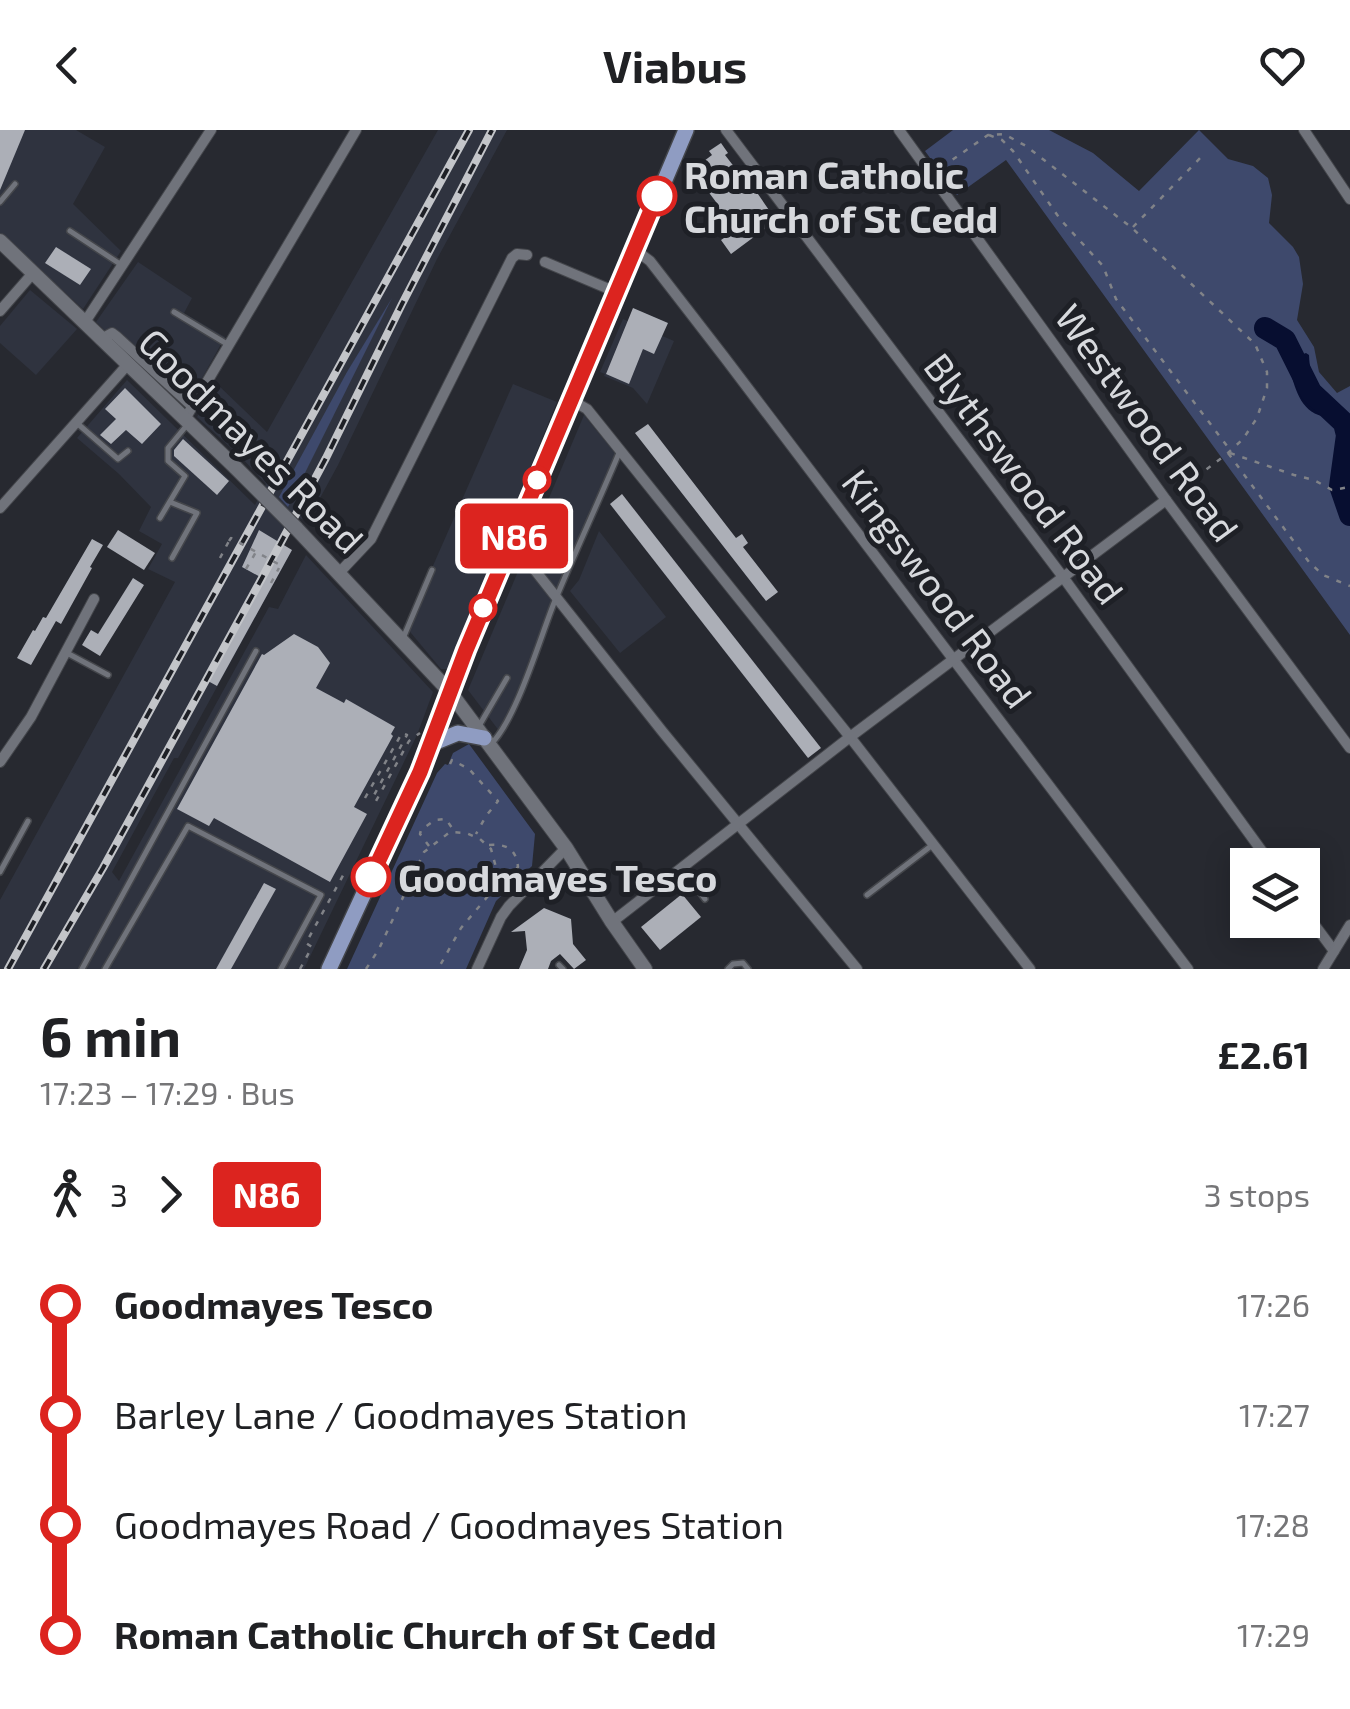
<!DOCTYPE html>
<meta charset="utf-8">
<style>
body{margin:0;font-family:"Exo 2",sans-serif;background:#f2f2f2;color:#202124;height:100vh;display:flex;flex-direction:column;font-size:38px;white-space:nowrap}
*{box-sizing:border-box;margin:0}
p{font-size:32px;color:#757577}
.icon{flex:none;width:55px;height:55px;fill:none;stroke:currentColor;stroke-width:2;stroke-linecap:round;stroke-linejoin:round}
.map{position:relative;height:839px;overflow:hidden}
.drawer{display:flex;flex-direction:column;background:#fff;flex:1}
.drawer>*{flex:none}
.badge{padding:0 20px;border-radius:8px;font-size:35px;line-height:65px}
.tools{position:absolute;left:1230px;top:718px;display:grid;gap:20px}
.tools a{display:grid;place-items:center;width:90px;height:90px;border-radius:0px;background:#fff;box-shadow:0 5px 25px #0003;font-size:50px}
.map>.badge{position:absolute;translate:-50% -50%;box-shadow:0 0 0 5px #fff}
.legs{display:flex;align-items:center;gap:15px;height:110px;padding:0 40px;font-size:32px}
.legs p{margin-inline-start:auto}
.headline{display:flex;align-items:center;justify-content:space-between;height:170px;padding:0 40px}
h1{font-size:55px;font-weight:700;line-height:75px}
ul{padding:0 40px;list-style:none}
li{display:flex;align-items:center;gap:35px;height:110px;font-size:38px}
li i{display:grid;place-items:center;width:15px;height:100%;margin:0 12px;background:currentColor}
li i::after{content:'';width:25px;height:25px;margin:-12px;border:8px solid;border-radius:50%;background:#fff}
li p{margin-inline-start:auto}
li:first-child i{background:linear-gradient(#0000 50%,currentColor 0)}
li:last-child i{background:linear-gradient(currentColor 50%,#0000 0)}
header{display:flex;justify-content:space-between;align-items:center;height:130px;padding:0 40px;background:#fff;font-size:45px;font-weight:700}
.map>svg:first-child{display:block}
.built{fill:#2f333f}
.green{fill:#3e496c}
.water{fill:#070e30}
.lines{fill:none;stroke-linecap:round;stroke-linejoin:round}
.river{stroke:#070e30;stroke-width:22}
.building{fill:#acafb7}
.service-casing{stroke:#44464b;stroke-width:8}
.minor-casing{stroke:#44464b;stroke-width:12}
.secondary-casing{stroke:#44464b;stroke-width:16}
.primary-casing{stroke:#44464b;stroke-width:18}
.path{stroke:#818388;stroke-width:2.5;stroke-dasharray:5 8;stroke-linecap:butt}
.service{stroke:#70737b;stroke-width:5}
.minor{stroke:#70737b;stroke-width:10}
.secondary{stroke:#70737b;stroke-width:14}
.primary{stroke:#8f9cc2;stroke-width:15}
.rail-casing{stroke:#c3c5c9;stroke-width:8}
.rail{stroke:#1e2026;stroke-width:4;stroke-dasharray:11;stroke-linecap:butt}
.secondary-bridge-casing{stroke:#44464b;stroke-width:16;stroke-linecap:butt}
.path-bridge{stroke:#818388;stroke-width:2.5;stroke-dasharray:5 8;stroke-linecap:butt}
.secondary-bridge{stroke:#70737b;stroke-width:14}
.line-1-casing{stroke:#fff;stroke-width:22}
.line-1{stroke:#dc241f;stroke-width:15}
.stop-1-dot{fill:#fff;stroke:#dc241f;stroke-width:5}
.labels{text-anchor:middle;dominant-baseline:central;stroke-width:10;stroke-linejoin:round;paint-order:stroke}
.stop-label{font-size:38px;font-weight:bold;fill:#d7d9dd;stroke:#1e2026;text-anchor:start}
.street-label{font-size:38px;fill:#d7d9dd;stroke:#1e2026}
</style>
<header><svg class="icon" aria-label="back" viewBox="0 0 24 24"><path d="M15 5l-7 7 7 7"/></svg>Viabus<svg class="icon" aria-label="heart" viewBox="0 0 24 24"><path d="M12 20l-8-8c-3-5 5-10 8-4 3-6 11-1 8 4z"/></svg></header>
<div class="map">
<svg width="1350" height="839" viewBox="0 0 1350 839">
<rect width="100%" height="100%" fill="#272930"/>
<!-- built -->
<g class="built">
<path d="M0,0H76L105,17L73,74L121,121L83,179L0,103Z"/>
<path d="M438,0H507L437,129L338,335L307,392L298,387L284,413V416L292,420L178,628H174L112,742L119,751L269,477L278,479L306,425L433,562L417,605L304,839H0V770L175,452L148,439L162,414L139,401L151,377L119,344L77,308L127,250L255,375L266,354L241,327L197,287L216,253L267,302Z"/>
<path d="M138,132L192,168L184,183L225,207L186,277L96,192Z"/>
<path d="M30,160L77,199L36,245L0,213V196Z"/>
<path d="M623,189L674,211L647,274L633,258L604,246L605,244L600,242Z"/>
<path d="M513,254L557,272L448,539H441L406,497Z"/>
<path d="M584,285L619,328L500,602L468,560Z"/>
<path d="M599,401L666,487L620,523L570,461L579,450Z"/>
</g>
<!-- green -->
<g class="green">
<path d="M953,0H1049L1093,23L1139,61L1199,0L1228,29L1253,36L1268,48L1272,65L1269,93L1293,117L1299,127L1303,154L1297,190L1314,217L1319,242L1337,263L1350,256V505L1006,30L957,65L925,21Z"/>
<path d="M392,168L288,377L279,367L347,242Z"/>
<path d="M469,614L535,704L532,736L496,771L466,839H347L437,643L445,634L448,635L453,623Z"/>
</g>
<!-- water -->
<path class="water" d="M1306,223L1309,225C1310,252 1319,257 1334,277L1335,280L1327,287C1302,284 1296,262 1290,240L1301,225Z"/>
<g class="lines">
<!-- river -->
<path class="river" d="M1265,198L1285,210L1311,262L1344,293L1347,305L1340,356L1350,385"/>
</g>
<!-- building -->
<g class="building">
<path d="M0,0H25L0,60Z"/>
<path d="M721,13L728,23L725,25L749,56L751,54L771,83L764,88L770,95L731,124L721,110L730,104L713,80L719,76L692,40L712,25L709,21Z"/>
<path d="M56,117L91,139L80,155L45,133Z"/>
<path d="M633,178L668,193L654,224L643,219L629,254L606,244Z"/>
<path d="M125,258L161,294L142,314L126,300L111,314L100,305L116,289L105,279Z"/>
<path d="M648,294L736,408L742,404L748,413L743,417L778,462L766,471L635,303Z"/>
<path d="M183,309L229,351L217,365L174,326V320Z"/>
<path d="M622,364L821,618L808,628L610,374Z"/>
<path d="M118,400L155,423L144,440L107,417Z"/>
<path d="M259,400L292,420L217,556L208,551L264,449L242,437Z"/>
<path d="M92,409L103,415L90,437L92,438L61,494L56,491L31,535L17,528L33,500L35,501L43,487L46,488Z"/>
<path d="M133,448L144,455L100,526L82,515L91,500L98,504Z"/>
<path d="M294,504L318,517L330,533L316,558L344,573L346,569L395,597L391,604L393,606L354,677L367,684L330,752L214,688L209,696L177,679L262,524L264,525Z"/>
<path d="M264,753L276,759L231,839H216Z"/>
<path d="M682,764L701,787L660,820L641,797Z"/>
<path d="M544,778L571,789L573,814L586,830L574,839L560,824L551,831L548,839H519L527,820L525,801L511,802Z"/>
</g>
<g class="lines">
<!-- service casing -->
<g class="service-casing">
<g id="service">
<path d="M0,72L15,54"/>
<path d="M70,101L120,134"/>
<path d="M174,182L227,214"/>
<path d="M78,294L118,329L128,321"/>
<path d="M170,372L197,383L172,428"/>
<path d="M160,388L185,346L168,331V318L187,295"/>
<path d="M404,506L432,440"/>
<path d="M67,523L108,545"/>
<path d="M479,596L507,548"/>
<path d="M491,614C516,590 540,508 554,473C575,422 598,373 619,323"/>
<path d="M682,738L705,769"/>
<path d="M0,742L28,691"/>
<path d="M867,765L931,716"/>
<path d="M559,835L563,839"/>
<path d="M82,839L256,521"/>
<path d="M105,839L188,696L321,765L281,839"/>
<path d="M728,839L733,834L743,833L748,839"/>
</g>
</g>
<!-- minor casing -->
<g class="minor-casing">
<g id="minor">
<path d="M726,0L1063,447L1272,735"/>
<path d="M899,0L1166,370L1350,618"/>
<path d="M1304,0L1350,69"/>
<path d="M634,119L650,131L725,228L1188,839"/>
<path d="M545,132L616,162"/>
<path d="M0,181L33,143"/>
<path d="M85,192L211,0"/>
<path d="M103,208L112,203L116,206L192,276"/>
<path d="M571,270L587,279L850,607L1030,839"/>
<path d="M185,289L356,0"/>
<path d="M0,378L129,233"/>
<path d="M508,419L526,429L662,601L857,839"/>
<path d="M339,443L371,409L512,128L517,124L527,125"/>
<path d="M0,632L31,587L94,469"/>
<path d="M1302,778L1334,821"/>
<path d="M612,792L850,607L1166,370"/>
<path d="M477,839L501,787L509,776L566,718"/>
<path d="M1323,839L1350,795"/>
</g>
</g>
<!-- secondary casing -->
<g class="secondary-casing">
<g id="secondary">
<path d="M0,111L236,338"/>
<path d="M296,398L450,562L566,718L612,792L645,839"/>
</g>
</g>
<!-- primary casing -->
<g class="primary-casing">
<g id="primary">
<path d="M431,614L458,603L484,608"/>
<path d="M329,839L420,642L466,520L686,0"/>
</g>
</g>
<!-- path -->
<g class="path">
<path d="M989,5L1002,10L1013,21L1060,89L1103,136L1116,169L1227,316L1228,323L1309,432L1323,445L1350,456"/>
<path d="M942,37L988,5L1004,4L1026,16L1132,98L1255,214L1267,242V258L1257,288L1243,309L1228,323L1174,364"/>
<path d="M1133,97L1205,23"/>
<path d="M1230,323L1294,345L1314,350L1332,360L1350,357"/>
<path d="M220,428L229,411"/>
<path d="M246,439L256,422"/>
<path d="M271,453L279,438"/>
<path d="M450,634L452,630L469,639L498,671L486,686L476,704"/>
<path d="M365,668L402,603L407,605L373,667L376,671L409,611L420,603"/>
<path d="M489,715C506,714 516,718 518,737L513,742L497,748"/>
<path d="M429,716L420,704L421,700L435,690L446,689L454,701"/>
<path d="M300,839L312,817L306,813L346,740"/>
<path d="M366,839L379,819L424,722L450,702L466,703L480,709L491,719L497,741L494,759L461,798L438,839"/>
</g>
<!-- service -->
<use href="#service" class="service"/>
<!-- minor -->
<use href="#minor" class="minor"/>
<!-- secondary -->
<use href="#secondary" class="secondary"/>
<!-- primary -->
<use href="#primary" class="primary"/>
<!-- rail casing -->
<g class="rail-casing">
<g id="rail">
<path d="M8,839L469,0"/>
<path d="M44,839L103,738L262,448L326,328L402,174L492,0"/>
</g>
</g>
<!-- rail -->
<use href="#rail" class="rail"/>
<!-- secondary-bridge casing -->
<g class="secondary-bridge-casing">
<path id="secondary-bridge" d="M236,338L296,398"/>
</g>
<!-- path-bridge -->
<path class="path-bridge" d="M229,411L231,408L280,435L279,438"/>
<!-- secondary-bridge -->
<use href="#secondary-bridge" class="secondary-bridge"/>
</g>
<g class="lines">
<!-- line-1 casing -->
<g class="line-1-casing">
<path id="line-1" d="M371,747L420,642L466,520L657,66"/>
</g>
<!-- line-1 -->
<use href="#line-1" class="line-1"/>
</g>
<!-- markers -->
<g class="stop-1-dot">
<circle cx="657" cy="66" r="18"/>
<circle cx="537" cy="350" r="12"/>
<circle cx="483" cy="478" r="12"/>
<circle cx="371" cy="747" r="18"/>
</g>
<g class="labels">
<!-- stop labels -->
<g class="stop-label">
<text x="684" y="44">Roman Catholic<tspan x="684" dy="44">Church of St Cedd</tspan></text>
<text x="398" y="747">Goodmayes Tesco</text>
</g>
<!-- street labels -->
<g class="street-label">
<text transform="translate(1148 292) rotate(54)">Westwood Road</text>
<text transform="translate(252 310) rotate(45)">Goodmayes Road</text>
<text transform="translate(1025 348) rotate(53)">Blythswood Road</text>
<text transform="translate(938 458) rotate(53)">Kingswood Road</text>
</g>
</g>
</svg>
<div class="tools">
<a><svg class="icon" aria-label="layers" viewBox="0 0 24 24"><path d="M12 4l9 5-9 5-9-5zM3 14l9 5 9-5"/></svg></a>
</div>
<b class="badge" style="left:514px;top:406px;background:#dc241f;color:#fff">N86</b>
</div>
<section class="drawer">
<div class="headline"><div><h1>6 min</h1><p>17:23 – 17:29 · Bus</p></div><b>£2.61</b></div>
<div class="legs"><svg class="icon" aria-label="walk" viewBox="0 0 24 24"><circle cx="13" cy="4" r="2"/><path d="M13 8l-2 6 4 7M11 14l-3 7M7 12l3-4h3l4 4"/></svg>3<svg class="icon" aria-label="forward" viewBox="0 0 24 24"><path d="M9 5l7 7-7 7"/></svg><b class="badge" style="background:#dc241f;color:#fff">N86</b><p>3 stops</p></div>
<ul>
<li><i style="color:#dc241f"></i><b>Goodmayes Tesco</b><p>17:26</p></li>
<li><i style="color:#dc241f"></i><span>Barley Lane / Goodmayes Station</span><p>17:27</p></li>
<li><i style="color:#dc241f"></i><span>Goodmayes Road / Goodmayes Station</span><p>17:28</p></li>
<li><i style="color:#dc241f"></i><b>Roman Catholic Church of St Cedd</b><p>17:29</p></li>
</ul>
</section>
